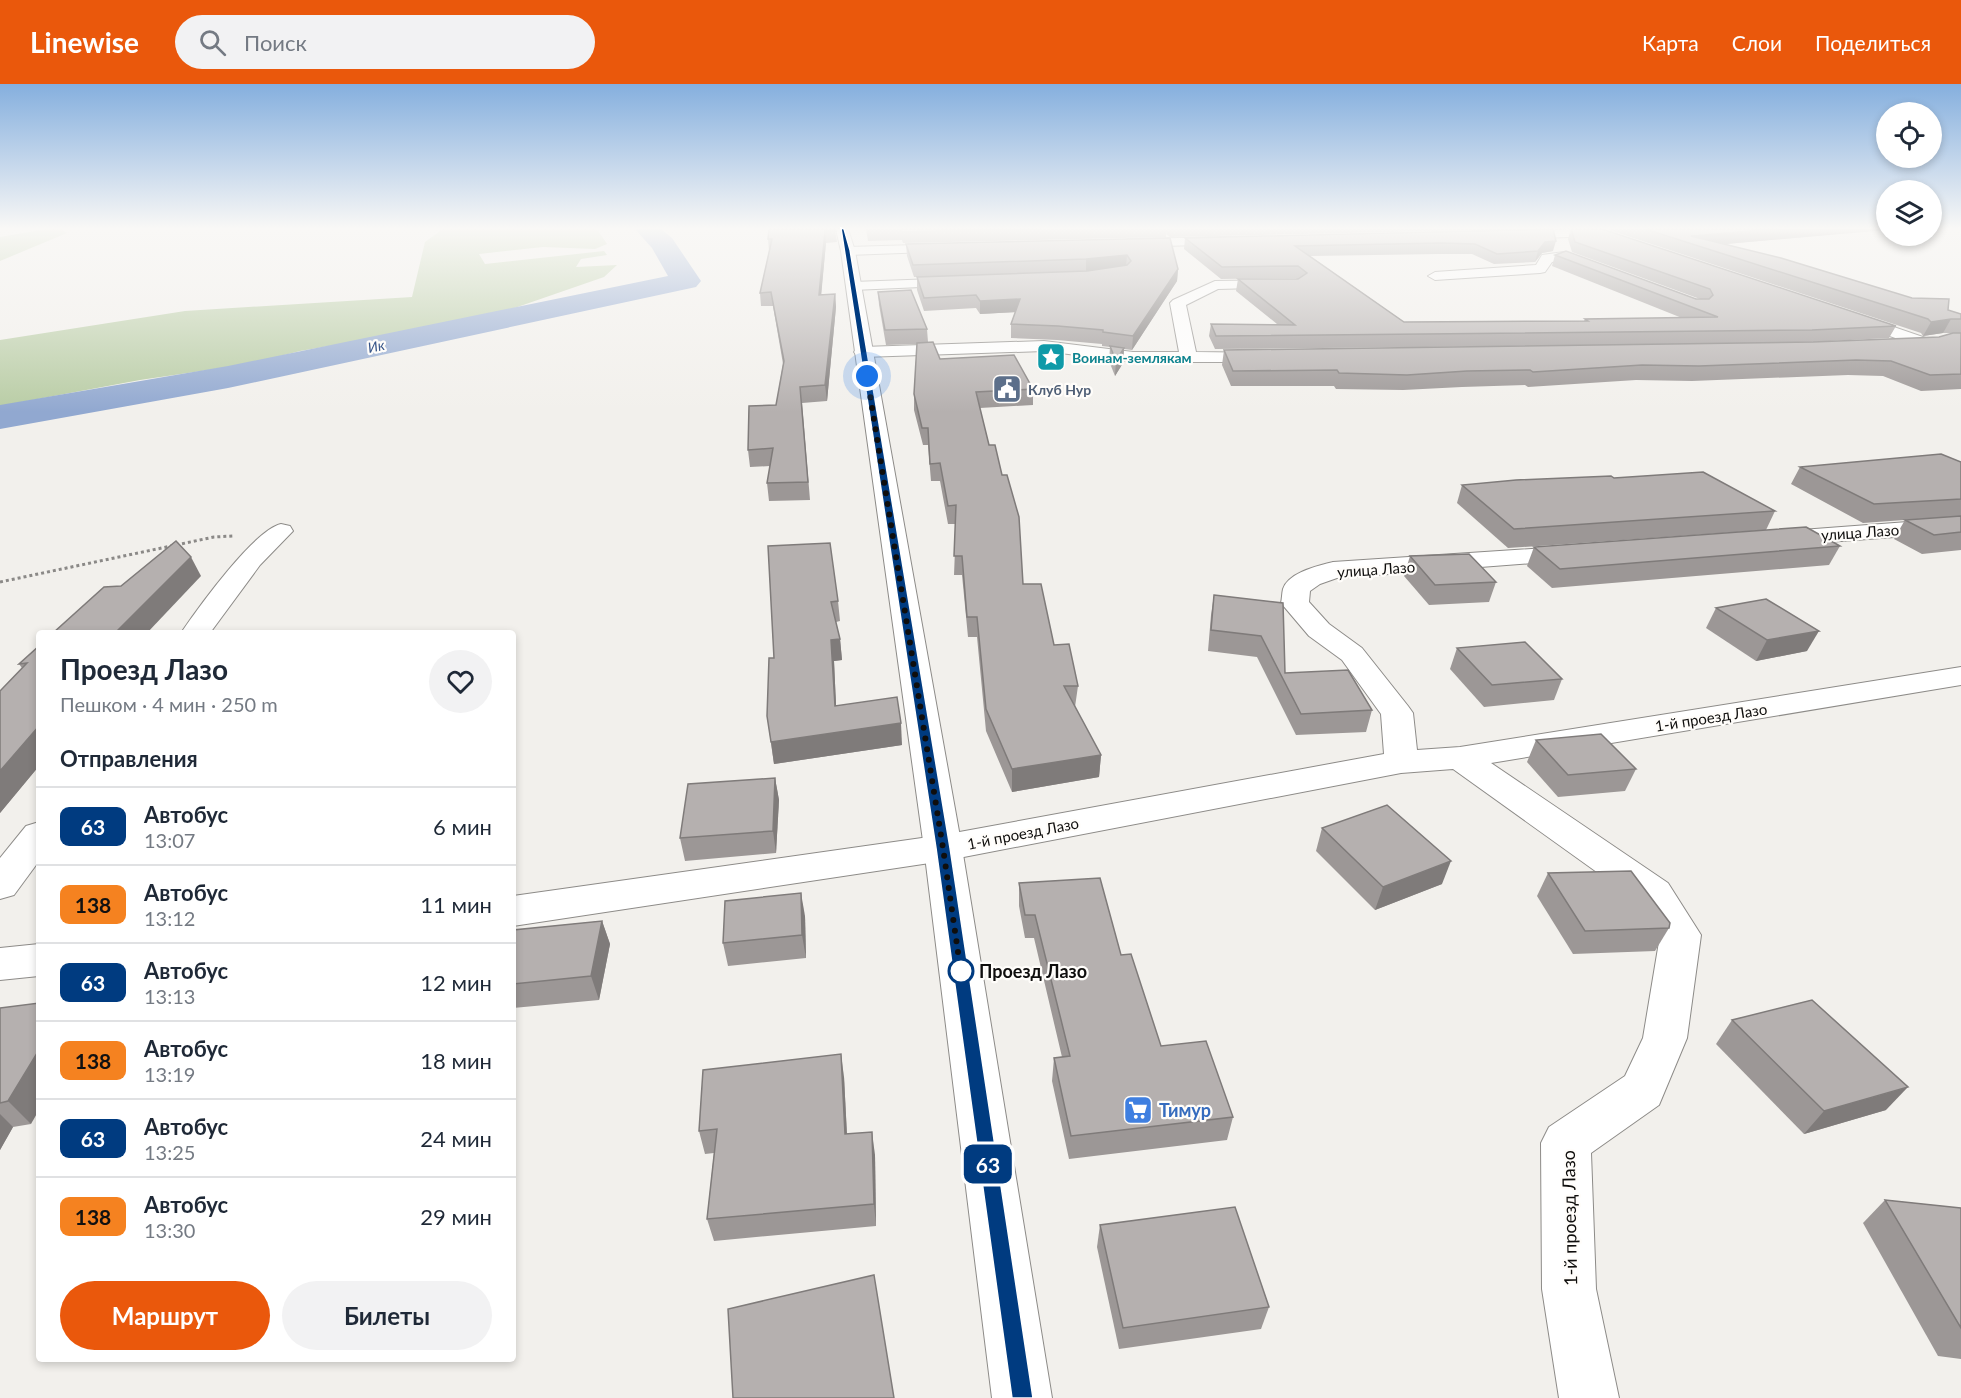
<!DOCTYPE html>
<html lang="ru">
<meta charset="utf-8">
<style>
body{margin:0;font-family:Lato,sans-serif;background:#f2f2f3;color:#1f2937;height:100vh;display:flex;flex-direction:column;font-size:22px;white-space:nowrap}
*{box-sizing:border-box;margin:0}
p{font-size:20px;color:#747a83}
.icon{flex:none;width:33px;height:33px;fill:none;stroke:currentColor;stroke-width:2;stroke-linecap:round;stroke-linejoin:round}
.map{position:relative;flex:1;overflow:hidden}
.details{position:absolute;left:36px;top:546px;width:480px;height:732px;display:flex;flex-direction:column;background:#fff;border-radius:6px;box-shadow:0 3px 9px #0003}
.details>*{flex:none}
.badge{padding:0 12px;border-radius:9px;font-size:21px;line-height:39px}
.tools{position:absolute;left:1876px;top:18px;display:grid;gap:12px}
.tools a{display:grid;place-items:center;width:66px;height:66px;border-radius:50%;background:#fff;box-shadow:0 3px 9px #0003;font-size:30px}
.you{position:absolute;width:30px;height:30px;margin:-15px;border:4px solid #fff;border-radius:50%;background:#1a73e8;box-shadow:0 0 0 9px #1a73e833}
.map>.badge{position:absolute;translate:-50% -50%;box-shadow:0 0 0 3px #fff}
h2{padding:0 24px;font-size:22px;line-height:54px}
.round{display:grid;place-items:center;flex:none;width:63px;height:63px;border-radius:32px;background:#f2f2f3}
.headline{display:flex;align-items:center;justify-content:space-between;height:102px;padding:0 24px}
h1{font-size:28px;font-weight:700;line-height:45px}
.primary-button{display:flex;gap:12px;margin-top:auto;padding:12px 24px}
.primary-button a{flex:1;height:69px;border-radius:36px;background:#ea580c;color:#fff;font-size:24px;font-weight:700;line-height:69px;text-align:center}
.primary-button a+a{background:#f2f2f3;color:#1f2937}
ul{padding:0;list-style:none}
li{display:flex;align-items:center;gap:18px;height:78px;padding:0 24px;border-top:2px solid #e0e1e3}
li div{flex:1}
li b{display:block;font-size:22px}
li em{font-style:normal}
li .badge{min-width:66px;font-weight:700;text-align:center}
header{display:flex;align-items:center;gap:36px;box-sizing:border-box;height:84px;padding:0 30px;background:#ea580c;color:#fff}
header strong{font-size:28px}
nav{display:flex;gap:33px;margin-inline-start:auto;font-size:21px}
.search{width:420px;height:54px;background:#f2f2f3;display:flex;align-items:center;gap:15px;box-sizing:border-box;padding:0 21px;border-radius:33px;color:#747a83;font-size:22px}
.map>svg:first-child{display:block}
.green{fill:#b8cca4}
.lines{fill:none;stroke-linecap:round;stroke-linejoin:round}
.river{fill:#91a8d0;fill-rule:evenodd}
.minor-casing{stroke:#8d8b88;stroke-width:2}
.major-casing{stroke:#8d8b88;stroke-width:2}
.path{stroke:#8b8987;stroke-width:3;stroke-dasharray:3 3;stroke-linecap:butt}
.minor{fill:#fff;fill-rule:evenodd}
.major{fill:#fff;fill-rule:evenodd}
.wall{fill:#9c9796}
.shaded-wall{fill:#7f7b7a}
.building{fill:#b5b0af;stroke:#7f7b7a;stroke-width:1.5}
.line{fill:#003b80;stroke:#fff;stroke-width:1.5}
.walk{stroke:#0f0e0d;stroke-width:6;stroke-dasharray:0 10.8}
.stop-dot{fill:#fff;stroke:#003b80;stroke-width:3}
.labels{text-anchor:middle;dominant-baseline:central;stroke-width:4.5;stroke-linejoin:round;paint-order:stroke}
.far-water-label{font-size:14px;font-style:italic;fill:#365488;stroke:#fffdfa}
.far-culture-label{font-size:14px;font-weight:bold;fill:#0d838f;stroke:#fffdfa;text-anchor:start}
.far-service-label{font-size:14px;font-weight:bold;fill:#4e5e75;stroke:#fffdfa;text-anchor:start}
.street-label{font-size:15px;fill:#0f0e0d;stroke:#fffdfa}
.near-stop-label{font-size:18px;font-weight:bold;fill:#0f0e0d;stroke:#fffdfa;text-anchor:start}
.near-shop-label{font-size:18px;font-weight:bold;fill:#366cbe;stroke:#fffdfa;text-anchor:start}
.near-street-label{font-size:18px;fill:#0f0e0d;stroke:#fffdfa}
</style>
<header>
<strong>Linewise</strong>
<div class="search"><svg class="icon" aria-label="search" viewBox="0 0 24 24"><circle cx="10" cy="10" r="6"/><path d="M15 15l6 6"/></svg>Поиск</div>
<nav><a>Карта</a><a>Слои</a><a>Поделиться</a></nav>
</header>
<div class="map">
<svg width="1961" height="1314" viewBox="0 0 1961 1314">
<rect width="100%" height="100%" fill="#f2f0ec"/>
<!-- green -->
<g class="green">
<path d="M47,145H61L67,149L0,177V153Z"/>
<path d="M443,145H597L607,160L595,165L543,163L479,170L485,180L604,167L607,171L581,175L576,183L617,181L604,193L491,232L456,240L300,267L249,280L140,296L0,322V256L185,227L412,213L425,158Z"/>
</g>
<g class="lines">
<!-- river -->
<path class="river" d="M635,145H661L672,154L701,197L696,203L228,304L0,345V321L228,282L668,192L652,164Z"/>
<!-- minor casing -->
<g class="minor-casing">
<g id="minor">
<path d="M1589,145H1601L1606,148L1600,152L1509,155L1503,151L1509,147Z"/>
<path d="M1229,153L1236,157L1234,160L1128,163L1121,159L1128,155Z"/>
<path d="M950,160L955,161L957,164L955,167L848,171L841,167L848,163Z"/>
<path d="M1564,168L1569,169L1571,172L1569,175L1552,178L1545,188L1540,189L1435,196L1428,192L1435,188L1536,181L1542,171Z"/>
<path d="M962,194L967,195L969,198L967,201L853,206L846,202L853,198Z"/>
<path d="M1281,196L1286,197L1288,200L1286,203L1218,205L1186,221L1196,268L1273,269L1276,273L1273,277L1267,278H1133L1044,267L863,273L857,272L854,268L857,264L863,263L1044,257L1133,268H1179L1170,219L1173,216L1215,197Z"/>
<path d="M1850,228L1961,266V277L1844,236L1842,233Z"/>
<path d="M1961,434V448L1774,462L1765,460L1762,455L1765,450L1774,448Z"/>
<path d="M281,440L290,442L293,447L260,481L210,549H181C198,524 254,446 281,440Z"/>
<path d="M1576,462L1585,465L1589,470L1585,475L1337,494L1320,500L1310,507L1309,518L1329,540L1362,564L1408,622L1413,629L1417,666L1460,663L1961,583V601L1491,679L1668,799L1701,851L1687,954L1659,1021L1591,1069L1596,1205L1619,1314H1559L1542,1205L1541,1059L1549,1043L1625,992L1643,954L1660,852L1640,819L1453,685L1401,689L943,777L513,842V812L943,751L1384,670L1381,630L1342,576L1309,552L1281,519C1282,515 1282,509 1283,505C1289,488 1318,482 1333,478Z"/>
<path d="M39,738V777L14,811L0,815V774L26,742Z"/>
<path d="M39,860V892L0,896V864Z"/>
</g>
</g>
<!-- major casing -->
<g class="major-casing">
<path id="major" d="M836,145H848L855,167L962,764L1052,1314H992L924,764L841,167Z"/>
</g>
<!-- path -->
<path class="path" d="M0,498L214,453L233,452"/>
<!-- minor -->
<use href="#minor" class="minor"/>
<!-- major -->
<use href="#major" class="major"/>
</g>
<!-- wall -->
<g class="wall">
<path d="M835,145L837,158L826,159L821,210H835L836,223L827,317L802,319L810,416L769,417L767,399L770,382L750,383L748,366L776,321L783,280L773,222H761L760,209L769,167L768,155Z"/>
<path d="M866,145H1526L1170,153L1166,150V153L903,159L902,156L868,157Z"/>
<path d="M1553,145V167L1542,169L1535,178L1494,180L1472,170H1439L1310,172L1404,238L1584,237L1585,235L1682,234L1552,182L1555,171L1696,215H1700L1572,168L1568,155L1571,145L1896,242L1889,254L1811,258L1939,253L1953,249H1943L1923,252L1921,249L1606,145H1887L1726,160L1961,230V305L1921,307L1883,292L1848,291L1692,297L1636,296L1528,303L1525,301L1462,303L1403,306L1336,305L1334,302H1231L1222,281L1224,266L1727,260L1215,265L1209,252L1211,240H1277L1236,207L1238,195H1297L1296,194L1221,195L1184,165L1185,154Z"/>
<path d="M1170,154L1178,185L1177,197L1132,266L1124,265L1123,279L1115,292L1109,277L1110,263L1102,262V260L1057,256L1011,254V240L1015,228L980,230L976,224L924,227L917,206V193H914L907,172L906,160Z"/>
<path d="M878,208L927,245L928,258L940,275L1033,305V321L980,324L1023,500L1054,561L1078,602L1075,623L1101,671L1099,693L1012,708L986,647L977,553H968L962,491H954L956,440H948L940,397H931L928,361H923L914,326V310L917,260L886,261L879,221Z"/>
<path d="M1961,378V466L1922,470L1894,455L1905,436L1945,433L1863,439L1791,400L1800,383Z"/>
<path d="M1614,394L1775,427L1766,446L1508,464L1457,419L1462,401Z"/>
<path d="M768,462L838,517L840,537L836,538L840,555L842,576L834,577L836,621L902,661L774,680L767,632L774,574Z"/>
<path d="M1840,462L1829,481L1552,504L1527,482L1534,463Z"/>
<path d="M1410,472L1496,498L1489,518L1429,521L1404,492Z"/>
<path d="M1214,511L1283,519L1285,589L1372,626L1366,648L1296,651L1257,573L1208,567L1211,531Z"/>
<path d="M1716,524L1807,567L1756,577L1706,544Z"/>
<path d="M39,562V682L0,729V607L22,584L19,580Z"/>
<path d="M1457,564L1562,595L1554,616L1484,623L1450,585Z"/>
<path d="M1536,656L1636,685L1625,707L1558,713L1527,678Z"/>
<path d="M775,694L779,716L776,769L685,777L680,754Z"/>
<path d="M1322,744L1442,800L1375,826L1316,767Z"/>
<path d="M1548,789L1669,844L1655,867L1573,870L1537,812Z"/>
<path d="M1019,799L1121,871L1161,962L1233,1033L1227,1056L1069,1075L1052,997L1054,974L1062,973L1034,854H1025L1019,822Z"/>
<path d="M805,832L806,874L728,882L723,859Z"/>
<path d="M602,837L610,860L599,916L513,924V846Z"/>
<path d="M0,924L31,1040L13,1043L0,1066Z"/>
<path d="M1732,936L1886,1026L1804,1050L1716,960Z"/>
<path d="M844,993L847,1050L875,1071L876,1142L714,1157L707,1135L714,1069L705,1070L699,1047Z"/>
<path d="M1885,1116L1961,1124V1275L1938,1272L1863,1139Z"/>
<path d="M1100,1141L1269,1223L1261,1245L1119,1265L1097,1163Z"/>
</g>
<!-- shaded-wall -->
<g class="shaded-wall">
<path d="M1778,145H1887V146L1702,162L1691,152Z"/>
<path d="M825,147L826,159L820,224L819,211Z"/>
<path d="M1556,157L1553,167L1542,169L1535,178L1538,167L1545,158Z"/>
<path d="M1127,171L1126,183L1086,187V175Z"/>
<path d="M1178,185L1177,197L1132,266L1133,252Z"/>
<path d="M835,210L836,223L827,317L825,301Z"/>
<path d="M1020,215V228L980,230V217Z"/>
<path d="M1951,235L1943,249L1923,252L1931,238Z"/>
<path d="M1124,264L1123,279L1115,292L1116,277Z"/>
<path d="M191,473L201,492L147,549H115Z"/>
<path d="M1819,547L1807,567L1756,577L1767,556Z"/>
<path d="M840,555L842,576L834,577L837,643L835,622L831,556Z"/>
<path d="M901,639L902,661L774,680L771,658Z"/>
<path d="M39,642V682L0,729V687Z"/>
<path d="M1101,671L1099,693L1012,708V685Z"/>
<path d="M775,694L779,716L776,769L773,747Z"/>
<path d="M1451,777L1442,800L1375,826L1383,803Z"/>
<path d="M801,809L805,832L806,874L802,851Z"/>
<path d="M602,837L610,860L599,916L591,892Z"/>
<path d="M39,966V1026L31,1040L8,1017Z"/>
<path d="M841,970L844,993L848,1073L845,1050Z"/>
<path d="M1908,1003L1886,1026L1804,1050L1824,1027Z"/>
<path d="M0,1030L13,1043L0,1066Z"/>
<path d="M872,1048L875,1071L876,1142L874,1120Z"/>
</g>
<!-- building -->
<g class="building">
<path d="M769,145H835L836,147H825L819,211L835,210L825,301L800,303L808,398L767,399L773,364L748,366L749,322L776,321L784,277L771,208L760,209L772,155H768Z"/>
<path d="M901,145H1041L902,148Z"/>
<path d="M1553,145L1556,157L1545,158L1538,167L1497,170L1475,160L1441,159L1295,162L1404,238L1588,237L1585,235L1718,233L1555,171L1566,167L1696,215H1709L1713,211L1710,205L1575,158L1571,145H1602L1896,242L1812,246L1216,252L1211,240L1295,241L1238,195H1298L1307,189L1298,182L1222,183L1185,154Z"/>
<path d="M1645,145H1778L1691,152L1781,174L1912,214L1949,215L1948,226L1961,230V235H1951L1931,238L1928,235Z"/>
<path d="M1170,154L1178,185L1133,252L1103,248V246L1058,242L1011,240L1020,215L980,217L976,211L924,214L917,193L1087,187L1127,181L1131,177L1127,171L1086,175L913,181L906,160Z"/>
<path d="M911,206L927,245L885,246L878,208Z"/>
<path d="M1953,249H1961V290L1930,291L1891,277L1856,276L1699,282L1642,281L1533,288L1530,286L1467,287L1407,291L1339,289L1337,286L1233,287L1224,266L1813,258L1939,253Z"/>
<path d="M933,258L940,275L1014,271L1033,305L976,308L989,361H995L1002,391H1007L1019,433L1023,500H1041L1054,561L1069,560L1078,602H1064L1101,671L1012,685L986,625L977,533H967L962,472H954L956,421L948,422L940,379L930,380L928,344H922L914,310L917,259Z"/>
<path d="M1110,262L1124,264L1116,277Z"/>
<path d="M1941,370L1961,378V415L1874,420L1800,383Z"/>
<path d="M1703,388L1775,427L1514,445L1462,401L1516,396L1611,392L1614,394Z"/>
<path d="M1961,432V448L1934,451L1905,436Z"/>
<path d="M1806,443L1840,462L1560,485L1534,463Z"/>
<path d="M176,457L191,473L115,549H53L104,503L121,502Z"/>
<path d="M830,459L838,517L831,518L840,555L831,556L835,622L897,613L901,639L771,658L767,632L769,574H774L768,462Z"/>
<path d="M1469,470L1496,498L1435,501L1410,472Z"/>
<path d="M1214,511L1283,519L1285,589L1348,586L1372,626L1301,630L1261,552L1211,546Z"/>
<path d="M1766,515L1819,547L1767,556L1716,524Z"/>
<path d="M1525,558L1562,595L1492,601L1457,564Z"/>
<path d="M39,562V642L0,687V607L27,579L19,580Z"/>
<path d="M1601,650L1636,685L1568,691L1536,656Z"/>
<path d="M775,694L773,747L680,754L688,700Z"/>
<path d="M1387,721L1451,777L1383,803L1322,744Z"/>
<path d="M1631,787L1670,839L1669,844L1585,847L1548,789Z"/>
<path d="M1100,794L1121,871L1131,870L1161,962L1206,957L1233,1033L1071,1052L1054,974L1070,972L1035,831H1025L1019,799Z"/>
<path d="M801,809L802,851L723,859L725,817Z"/>
<path d="M602,837L591,892L513,900V846Z"/>
<path d="M1812,916L1908,1003L1824,1027L1732,936Z"/>
<path d="M39,919V966L8,1017L0,1019V924Z"/>
<path d="M841,970L845,1050L872,1048L874,1120L707,1135L717,1045L699,1047L703,986Z"/>
<path d="M1885,1116L1961,1124V1244Z"/>
<path d="M1235,1123L1269,1223L1123,1244L1100,1141Z"/>
<path d="M874,1191L894,1314H733L728,1225Z"/>
</g>
<!-- sky -->
<linearGradient id="sky" x2="0" y2="1"><stop stop-color="#85afde"/><stop offset="0.44" stop-color="#f9f8f6"/><stop offset="1" stop-color="#f9f8f6" stop-opacity="0"/></linearGradient>
<rect width="1961" height="328" fill="url(#sky)"/>
<!-- line -->
<path class="line" d="M841,144L844,145L850,166L950,764L1033,1314H1012L936,764Z"/>
<g class="lines">
<!-- walk -->
<path class="walk" d="M867,292L943,764L962,896L961,887"/>
</g>
<!-- icons -->
<defs>
<g id="sight-square" transform="scale(1.5)"><rect x="-9" y="-9" width="18" height="18" rx="4" fill="#0f9aa8" stroke="#fffdfa"/><path d="M0-6L1.8-2.2L6-1.7L2.9 1.2L3.7 5.4L0 3.3L-3.7 5.4L-2.9 1.2L-6-1.7L-1.8-2.2Z" fill="#fff"/></g>
<g id="civic-square" transform="scale(1.5)"><rect x="-9" y="-9" width="18" height="18" rx="4" fill="#5c6f8a" stroke="#fffdfa"/><path d="M-.6-6.5H3V-4.5H.6V-3L4-1V1h2V6H-6V1h2V-1L-.6-3ZM-1.2 2.5V6h2.4V2.5Z" fill="#fff"/></g>
<g id="supermarket-square" transform="scale(1.5)"><rect x="-9" y="-9" width="18" height="18" rx="4" fill="#3f7fe0" stroke="#fffdfa"/><path d="M-6-5.5h2.5l.6 2H6L4.5 2H-2.5L-4.4-4H-6ZM-1.5 3.2a1.3 1.3 0 1 0 .1 0ZM3 3.2a1.3 1.3 0 1 0 .1 0Z" fill="#fff"/></g>
</defs>
<g fill-rule="evenodd">
<use href="#sight-square" x="1051" y="273"/>
<use href="#civic-square" x="1007" y="305"/>
<use href="#supermarket-square" x="1138" y="1026"/>
</g>
<!-- markers -->
<circle class="stop-dot" cx="961" cy="887" r="12"/>
<g class="labels">
<!-- far-water labels -->
<g class="far-water-label">
<text transform="translate(376 262) rotate(-12)">Ик</text>
</g>
<!-- far-culture labels -->
<g class="far-culture-label">
<text x="1072" y="273">Воинам-землякам</text>
</g>
<!-- far-service labels -->
<g class="far-service-label">
<text x="1028" y="305">Клуб Нур</text>
</g>
<!-- street labels -->
<g class="street-label">
<text transform="translate(1860 448) rotate(-4)">улица Лазо</text>
<text transform="translate(1376 485) rotate(-4)">улица Лазо</text>
<text transform="translate(1711 633) rotate(-9)">1-й проезд Лазо</text>
<text transform="translate(1023 749) rotate(-11)">1-й проезд Лазо</text>
</g>
<!-- near-stop labels -->
<g class="near-stop-label">
<text x="979" y="887">Проезд Лазо</text>
</g>
<!-- near-shop labels -->
<g class="near-shop-label">
<text x="1159" y="1026">Тимур</text>
</g>
<!-- near-street labels -->
<g class="near-street-label">
<text transform="translate(1569 1134) rotate(-91)">1-й проезд Лазо</text>
</g>
</g>
</svg>
<div class="tools">
<a><svg class="icon" aria-label="locate" viewBox="0 0 24 24"><circle cx="12" cy="12" r="6"/><path d="M12 2v4M12 18v4M2 12h4M18 12h4"/></svg></a>
<a><svg class="icon" aria-label="layers" viewBox="0 0 24 24"><path d="M12 4l9 5-9 5-9-5zM3 14l9 5 9-5"/></svg></a>
</div>
<div class="you" style="left:867px;top:292px"></div>
<b class="badge" style="left:988px;top:1080px;background:#003b80;color:#fff">63</b>
<section class="details">
<div class="headline"><div><h1>Проезд Лазо</h1><p>Пешком · 4 мин · 250 m</p></div><a class="round"><svg class="icon" aria-label="heart" viewBox="0 0 24 24"><path d="M12 20l-8-8c-3-5 5-10 8-4 3-6 11-1 8 4z"/></svg></a></div>
<h2>Отправления</h2>
<ul>
<li><span class="badge" style="background:#003b80;color:#fff">63</span><div><b>Автобус</b><p>13:07</p></div><em>6 мин</em></li>
<li><span class="badge" style="background:#f58220;color:#111">138</span><div><b>Автобус</b><p>13:12</p></div><em>11 мин</em></li>
<li><span class="badge" style="background:#003b80;color:#fff">63</span><div><b>Автобус</b><p>13:13</p></div><em>12 мин</em></li>
<li><span class="badge" style="background:#f58220;color:#111">138</span><div><b>Автобус</b><p>13:19</p></div><em>18 мин</em></li>
<li><span class="badge" style="background:#003b80;color:#fff">63</span><div><b>Автобус</b><p>13:25</p></div><em>24 мин</em></li>
<li><span class="badge" style="background:#f58220;color:#111">138</span><div><b>Автобус</b><p>13:30</p></div><em>29 мин</em></li>
</ul>
<div class="primary-button"><a>Маршрут</a><a>Билеты</a></div>
</section>
</div>
